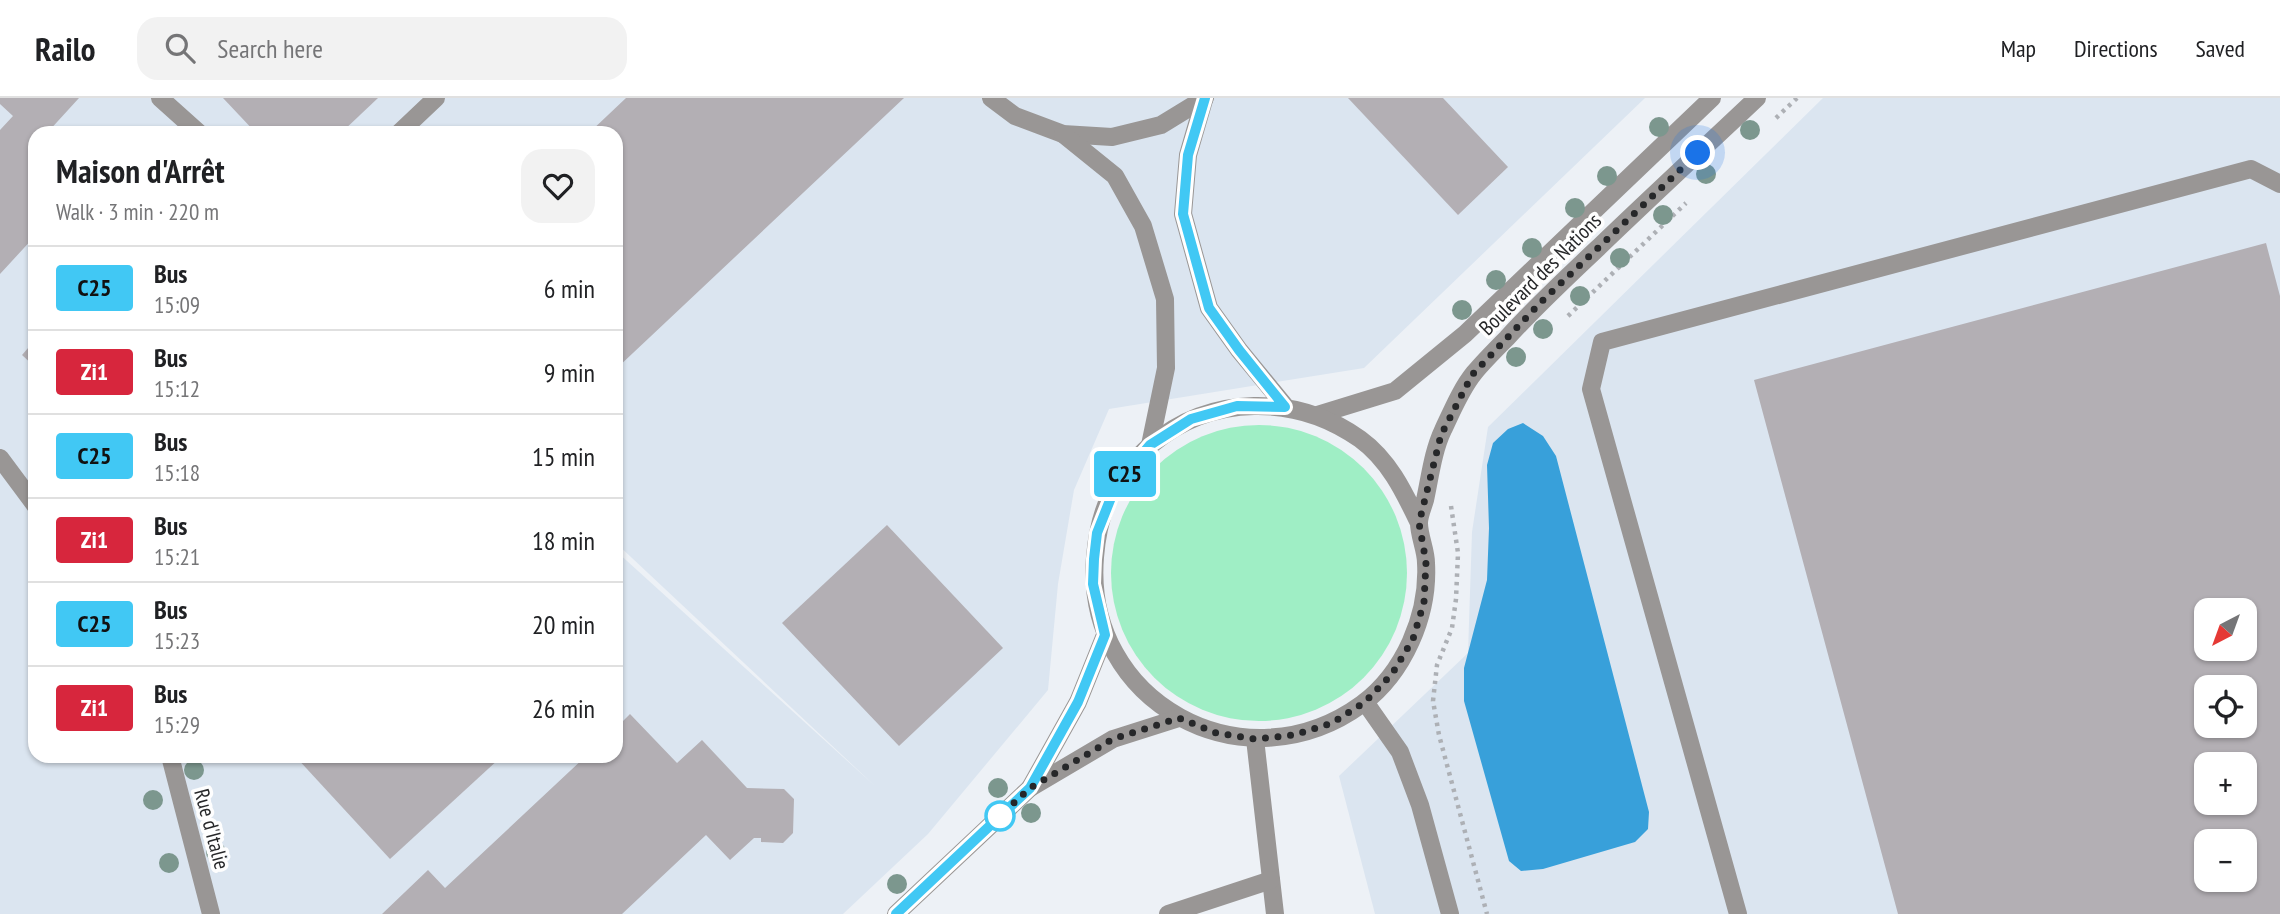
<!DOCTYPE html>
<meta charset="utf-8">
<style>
body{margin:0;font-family:"PT Sans Narrow",sans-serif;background:#f2f2f2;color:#202124;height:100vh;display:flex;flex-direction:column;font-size:26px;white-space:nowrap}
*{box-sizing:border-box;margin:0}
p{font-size:23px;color:#757577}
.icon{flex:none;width:38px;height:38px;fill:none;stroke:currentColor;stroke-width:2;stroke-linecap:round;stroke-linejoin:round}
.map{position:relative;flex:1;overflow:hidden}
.panel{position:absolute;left:28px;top:28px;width:595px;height:637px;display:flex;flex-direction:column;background:#fff;border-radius:21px;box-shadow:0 2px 5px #0004}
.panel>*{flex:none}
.badge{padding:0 14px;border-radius:5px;font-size:24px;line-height:46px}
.needle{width:46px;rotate:221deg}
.tools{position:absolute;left:2194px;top:500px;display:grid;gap:14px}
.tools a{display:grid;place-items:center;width:63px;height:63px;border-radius:14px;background:#fff;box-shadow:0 2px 5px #0004;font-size:35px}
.you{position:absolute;width:35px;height:35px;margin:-18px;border:5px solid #fff;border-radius:50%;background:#1a73e8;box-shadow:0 0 0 10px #1a73e833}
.map>.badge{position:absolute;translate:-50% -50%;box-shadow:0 0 0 4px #fff}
.round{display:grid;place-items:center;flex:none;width:74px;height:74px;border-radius:21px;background:#f2f2f2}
.overview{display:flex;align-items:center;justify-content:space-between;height:119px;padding:0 28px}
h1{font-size:33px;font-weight:600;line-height:52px}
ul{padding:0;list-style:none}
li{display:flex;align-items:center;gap:21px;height:84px;padding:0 28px;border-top:2px solid #e0e0e0}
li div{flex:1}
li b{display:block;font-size:26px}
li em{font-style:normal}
li .badge{min-width:77px;font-weight:700;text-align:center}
header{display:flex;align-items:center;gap:42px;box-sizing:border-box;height:98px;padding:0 35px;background:#fff;border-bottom:2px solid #e0e0e0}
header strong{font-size:33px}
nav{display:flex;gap:38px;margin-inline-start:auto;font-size:24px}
.search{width:490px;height:63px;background:#f2f2f2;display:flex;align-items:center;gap:18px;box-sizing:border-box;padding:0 24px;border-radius:21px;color:#757577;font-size:26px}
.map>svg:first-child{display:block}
.built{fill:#dbe5f0;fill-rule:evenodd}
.green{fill:#9feec5}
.water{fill:#38a0da}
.building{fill:#b3afb4;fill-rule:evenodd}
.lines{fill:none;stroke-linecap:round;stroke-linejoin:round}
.path{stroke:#adb0b5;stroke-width:4.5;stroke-dasharray:3.5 5;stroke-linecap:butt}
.service{stroke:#999695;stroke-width:18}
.minor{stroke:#999695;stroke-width:18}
.tree{fill:#7c978e}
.line-casing{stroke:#fff;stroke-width:16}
.line{stroke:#41c8f4;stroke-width:10}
.walk{stroke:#262729;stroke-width:7;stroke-dasharray:0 12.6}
.stop-dot{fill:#fff;stroke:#41c8f4;stroke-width:3.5}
.labels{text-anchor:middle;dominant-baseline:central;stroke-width:7;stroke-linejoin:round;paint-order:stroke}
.street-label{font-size:21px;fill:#262729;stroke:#fefefe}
</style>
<header>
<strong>Railo</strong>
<div class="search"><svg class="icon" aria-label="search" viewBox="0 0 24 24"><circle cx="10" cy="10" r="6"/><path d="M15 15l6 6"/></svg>Search here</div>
<nav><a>Map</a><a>Directions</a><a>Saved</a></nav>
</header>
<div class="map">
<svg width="2280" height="816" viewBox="0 0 2280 816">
<rect width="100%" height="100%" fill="#edf1f6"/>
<!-- built -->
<g class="built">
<path d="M0,0H1645L1364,270L1109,311L1074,392L1058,486L1048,592L928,736L843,816H0ZM35,35H616V445L875,688L616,453V658H35Z"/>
<path d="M1823,0H2280V816H1375L1339,678L1468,555L1472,434L1488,329ZM2207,513H2245V551H2207ZM2207,590H2245V628H2207ZM2207,667H2245V705H2207ZM2207,744H2245V782H2207Z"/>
</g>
<!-- green -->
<circle class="green" cx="1259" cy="475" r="148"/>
<!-- water -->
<path class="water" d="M1523,325L1543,338L1556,358L1649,714L1648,731L1635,744L1543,771L1521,773L1509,763L1464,603V570L1487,482L1489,430L1487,367L1493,345L1508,331Z"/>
<!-- building -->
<g class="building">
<path d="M0,0H79L47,35H35V138L0,176V32L13,18L0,6Z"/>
<path d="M223,0H378L341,35H256Z"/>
<path d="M626,0H904L616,271V35H589Z"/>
<path d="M1348,0H1443L1508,69L1458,117Z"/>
<path d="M2266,145L2280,198V816H1898L1754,282ZM2207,513H2245V551H2207ZM2207,590H2245V628H2207ZM2207,667H2245V705H2207ZM2207,744H2245V782H2207Z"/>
<path d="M35,242V269L22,257Z"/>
<path d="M887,427L1003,550L899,648L782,525Z"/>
<path d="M630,616L677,665L702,642L747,690L784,691L794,701L793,735L783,745L761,744V740H754L730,762L706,737L622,816H382L428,772L445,790L586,658H616V630Z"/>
<path d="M295,658H498L500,660L390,761Z"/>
</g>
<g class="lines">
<!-- path -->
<g class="path">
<path d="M1776,20L1797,0"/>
<path d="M1568,218L1686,105"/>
<path d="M1451,408L1458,455L1456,501L1452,530L1437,567L1433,603L1439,637L1487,816"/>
</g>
<!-- service -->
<g class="service">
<path d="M160,0L199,35"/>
<path d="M399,35L436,0"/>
<path d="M1365,604L1400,654L1420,707L1450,816"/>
<path d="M1255,641L1275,816"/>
<path d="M1168,816L1271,782"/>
<path d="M1738,816L1591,291L1602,244L2251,71L2280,86"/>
</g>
<!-- minor -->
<g class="minor">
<path d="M991,0L1015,18L1063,36L1112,39L1161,27L1205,0"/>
<path d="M1204,2L1188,57L1183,116L1209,210L1239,252L1285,308"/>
<path d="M1063,36L1115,78L1143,128L1165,201L1166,270L1150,347"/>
<path d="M1317,317L1395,293L1465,236L1712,0"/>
<path d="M0,360L35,407"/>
<path d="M1419,425C1404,394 1389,362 1360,341C1296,296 1211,296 1151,347C1139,356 1128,371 1119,383C1104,404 1097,434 1095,459C1083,604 1244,692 1362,606C1404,575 1429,517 1426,465C1426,452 1419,438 1419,425C1419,418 1423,409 1425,402C1430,379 1433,353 1443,332C1452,313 1461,291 1474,275C1484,263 1496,251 1507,240C1536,208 1567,179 1599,149C1651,99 1704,50 1757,0"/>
<path d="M170,658L211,816"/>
<path d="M1030,690L1078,604L1105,537"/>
<path d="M896,816L1030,690L1113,641L1179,620"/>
</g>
</g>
<!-- trees -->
<g class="tree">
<circle cx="1659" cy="29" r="10"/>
<circle cx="1750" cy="32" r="10"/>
<circle cx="1706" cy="76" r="10"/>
<circle cx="1607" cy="78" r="10"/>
<circle cx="1575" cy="110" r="10"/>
<circle cx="1663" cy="117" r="10"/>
<circle cx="1532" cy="150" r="10"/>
<circle cx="1620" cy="160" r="10"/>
<circle cx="1496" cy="182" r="10"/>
<circle cx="1580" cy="198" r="10"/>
<circle cx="1462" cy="212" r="10"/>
<circle cx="1543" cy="231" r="10"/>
<circle cx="1516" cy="259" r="10"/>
<circle cx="194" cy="672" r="10"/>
<circle cx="998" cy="690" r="10"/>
<circle cx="153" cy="702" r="10"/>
<circle cx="1031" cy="715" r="10"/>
<circle cx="216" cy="754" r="10"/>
<circle cx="169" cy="765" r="10"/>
<circle cx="897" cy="786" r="10"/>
</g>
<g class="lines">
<!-- line casing -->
<g class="line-casing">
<path id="line" d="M896,816L1030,690L1078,604L1105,537L1093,486L1094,461L1097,435L1116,387L1150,347L1191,321L1237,308L1285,309L1239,252L1209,210L1183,116L1188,57L1205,0"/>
</g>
<!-- line -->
<use href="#line" class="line"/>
<!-- walk -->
<path class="walk" d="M1000,718L993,724L1030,690L1113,641L1179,620L1216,635L1236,638L1255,641L1294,637L1332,625L1365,604L1392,576L1413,541L1424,504L1426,464L1419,425L1441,337L1472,277L1541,204L1698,55"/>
</g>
<!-- markers -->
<circle class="stop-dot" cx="1000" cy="718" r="14"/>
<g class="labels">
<!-- street labels -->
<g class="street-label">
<text transform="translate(1540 176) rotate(-45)">Boulevard des Nations</text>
<text transform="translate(212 731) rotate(75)">Rue d'Italie</text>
</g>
</g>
</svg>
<div class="tools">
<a><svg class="needle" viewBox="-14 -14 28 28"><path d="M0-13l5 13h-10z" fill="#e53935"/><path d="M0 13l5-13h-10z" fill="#757577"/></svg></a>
<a><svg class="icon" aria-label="locate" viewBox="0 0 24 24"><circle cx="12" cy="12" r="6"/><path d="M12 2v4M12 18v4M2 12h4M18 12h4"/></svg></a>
<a>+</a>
<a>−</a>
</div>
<div class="you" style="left:1698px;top:55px"></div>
<b class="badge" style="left:1125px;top:376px;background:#41c8f4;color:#111">C25</b>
<section class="panel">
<div class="overview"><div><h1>Maison d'Arrêt</h1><p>Walk · 3 min · 220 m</p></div><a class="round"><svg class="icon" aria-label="heart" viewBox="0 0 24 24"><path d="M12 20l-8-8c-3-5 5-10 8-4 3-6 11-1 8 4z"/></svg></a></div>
<ul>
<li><span class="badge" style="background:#41c8f4;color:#111">C25</span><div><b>Bus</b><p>15:09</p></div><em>6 min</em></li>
<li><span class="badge" style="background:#d7263d;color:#fff">Zi1</span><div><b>Bus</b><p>15:12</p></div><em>9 min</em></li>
<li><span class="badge" style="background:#41c8f4;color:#111">C25</span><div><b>Bus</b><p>15:18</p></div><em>15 min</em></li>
<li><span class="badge" style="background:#d7263d;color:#fff">Zi1</span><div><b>Bus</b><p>15:21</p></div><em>18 min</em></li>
<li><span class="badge" style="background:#41c8f4;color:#111">C25</span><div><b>Bus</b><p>15:23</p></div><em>20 min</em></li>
<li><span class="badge" style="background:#d7263d;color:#fff">Zi1</span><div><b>Bus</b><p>15:29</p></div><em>26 min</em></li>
</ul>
</section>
</div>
